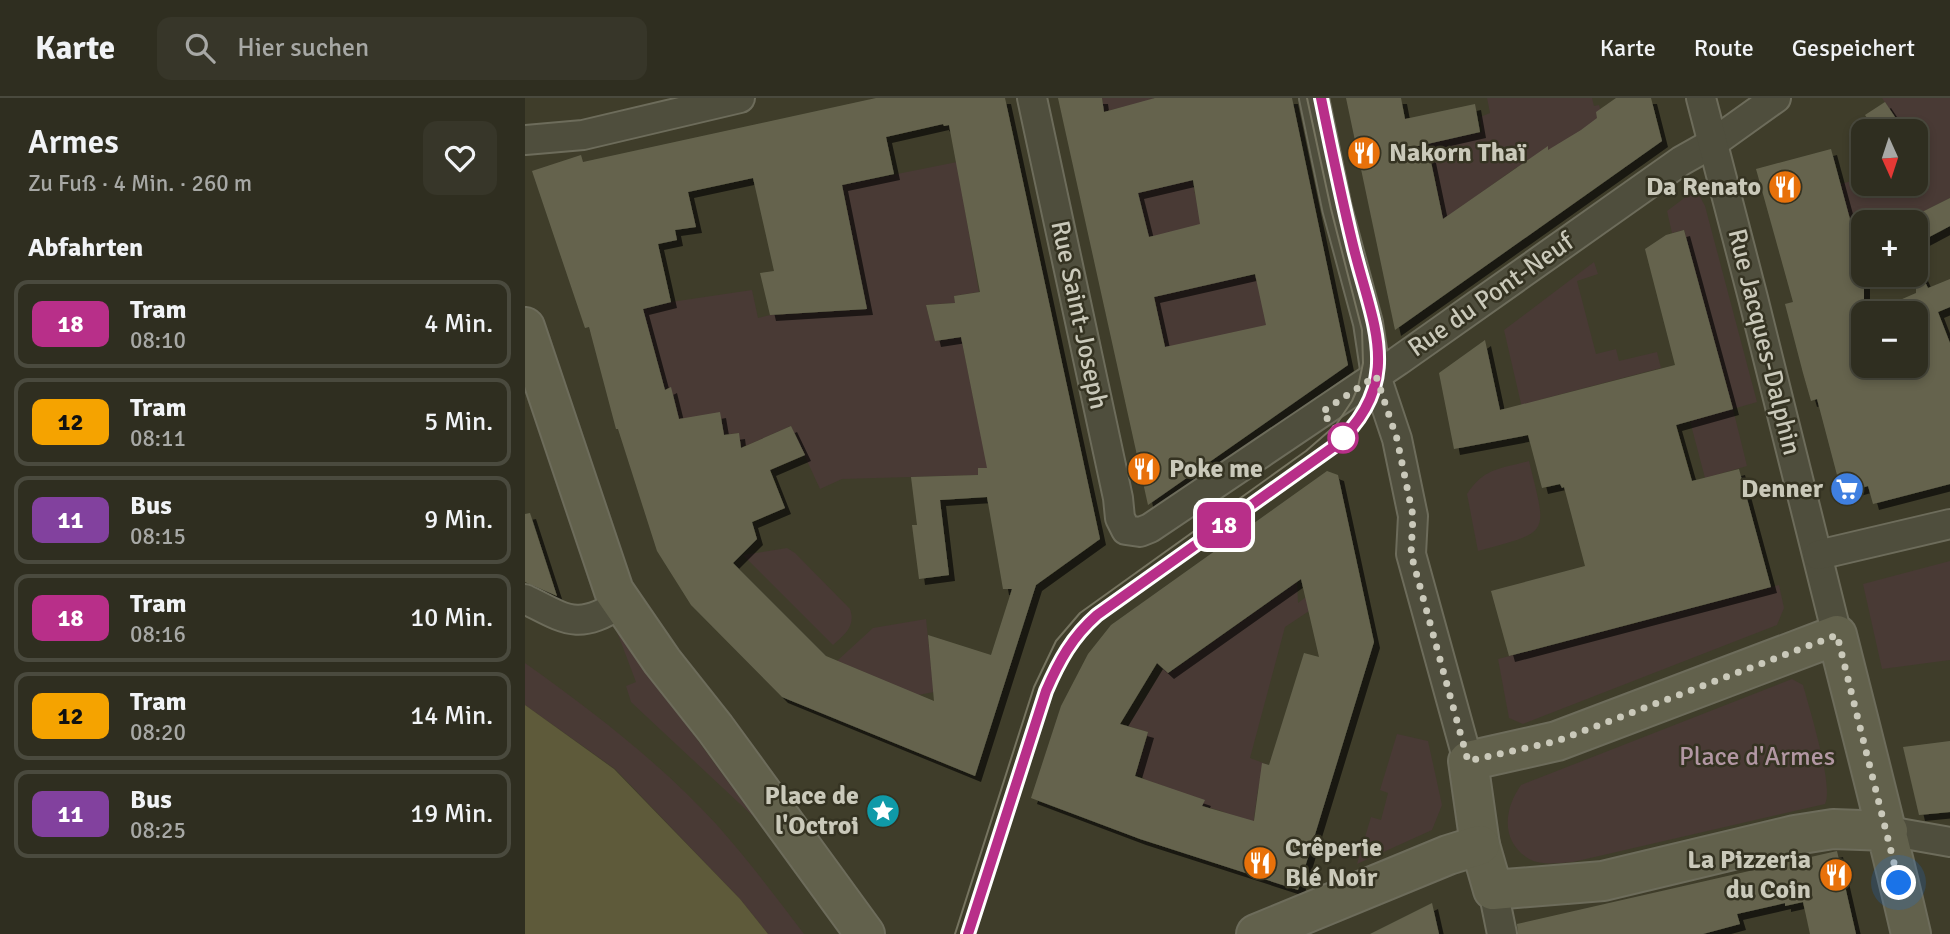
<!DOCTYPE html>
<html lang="de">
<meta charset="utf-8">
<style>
body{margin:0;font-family:Signika,sans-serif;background:#373629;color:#f1f3f6;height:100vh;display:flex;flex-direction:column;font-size:26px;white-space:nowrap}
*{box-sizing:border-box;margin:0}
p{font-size:23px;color:#a7a8a5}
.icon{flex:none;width:38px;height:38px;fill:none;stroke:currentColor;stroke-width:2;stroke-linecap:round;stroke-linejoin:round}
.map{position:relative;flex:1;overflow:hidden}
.sheet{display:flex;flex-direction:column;background:#2f2e20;width:525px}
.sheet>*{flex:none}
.badge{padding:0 14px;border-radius:10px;font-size:24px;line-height:46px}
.needle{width:46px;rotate:177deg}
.controls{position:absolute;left:1326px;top:21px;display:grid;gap:14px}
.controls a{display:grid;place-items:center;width:77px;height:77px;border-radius:14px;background:#2f2e20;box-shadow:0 4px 10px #0003,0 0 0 2px #4a4a3e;font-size:35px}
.you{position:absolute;width:35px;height:35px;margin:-18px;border:5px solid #fff;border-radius:50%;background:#1a73e8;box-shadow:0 0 0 10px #1a73e833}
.map>.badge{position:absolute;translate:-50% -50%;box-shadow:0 0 0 4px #fff}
h2{padding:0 28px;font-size:26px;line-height:63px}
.round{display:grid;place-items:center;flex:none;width:74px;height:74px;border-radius:14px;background:#373629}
.head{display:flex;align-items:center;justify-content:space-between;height:119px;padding:0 28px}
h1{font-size:33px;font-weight:600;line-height:52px}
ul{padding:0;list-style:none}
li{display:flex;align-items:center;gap:21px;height:88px;margin:0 14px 10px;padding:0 14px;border:4px solid #4a4a3e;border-radius:14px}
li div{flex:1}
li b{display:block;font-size:26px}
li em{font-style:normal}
li .badge{min-width:77px;font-weight:700;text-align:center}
header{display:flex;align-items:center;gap:42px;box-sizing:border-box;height:98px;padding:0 35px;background:#2f2e20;border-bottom:2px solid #4a4a3e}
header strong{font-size:33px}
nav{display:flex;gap:38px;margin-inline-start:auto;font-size:24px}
.search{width:490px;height:63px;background:#373629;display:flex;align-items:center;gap:18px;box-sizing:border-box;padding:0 24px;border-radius:14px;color:#a7a8a5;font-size:26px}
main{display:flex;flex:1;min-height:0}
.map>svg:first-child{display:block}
.green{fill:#493a35}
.water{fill:#5e5a3a}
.building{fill:#65644e;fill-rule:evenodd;filter:url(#shadow)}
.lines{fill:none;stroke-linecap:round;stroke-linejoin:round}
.street-casing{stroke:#6d6c5b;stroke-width:32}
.secondary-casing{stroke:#6d6c5b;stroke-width:42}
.street{stroke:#4f4e3d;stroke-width:28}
.secondary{stroke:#62614c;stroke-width:38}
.tram{stroke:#767460;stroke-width:2}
.line-casing{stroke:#fff;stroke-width:16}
.line{stroke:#b82f89;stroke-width:10}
.walk{stroke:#cac9ba;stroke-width:7;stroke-dasharray:0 12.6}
.stop-dot{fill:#fff;stroke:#b82f89;stroke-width:3.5}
.labels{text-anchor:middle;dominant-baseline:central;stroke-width:5;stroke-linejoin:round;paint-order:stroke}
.poi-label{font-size:26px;font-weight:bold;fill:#cac9ba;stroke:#353322;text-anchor:end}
.street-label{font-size:26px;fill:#cac9ba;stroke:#353322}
.park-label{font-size:26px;fill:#b297a3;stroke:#353322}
</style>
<header>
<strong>Karte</strong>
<div class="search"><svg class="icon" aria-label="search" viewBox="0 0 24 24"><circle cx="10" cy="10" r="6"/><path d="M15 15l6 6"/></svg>Hier suchen</div>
<nav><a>Karte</a><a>Route</a><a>Gespeichert</a></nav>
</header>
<main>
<section class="sheet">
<div class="head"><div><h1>Armes</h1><p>Zu Fuß · 4 Min. · 260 m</p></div><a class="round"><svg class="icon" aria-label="heart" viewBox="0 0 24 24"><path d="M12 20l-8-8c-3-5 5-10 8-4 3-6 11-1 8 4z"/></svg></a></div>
<h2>Abfahrten</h2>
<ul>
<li><span class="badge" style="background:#b82f89;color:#fff">18</span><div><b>Tram</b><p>08:10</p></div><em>4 Min.</em></li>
<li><span class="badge" style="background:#f5a300;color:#111">12</span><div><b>Tram</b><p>08:11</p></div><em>5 Min.</em></li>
<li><span class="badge" style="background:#82419e;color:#fff">11</span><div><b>Bus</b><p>08:15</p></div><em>9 Min.</em></li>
<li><span class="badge" style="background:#b82f89;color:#fff">18</span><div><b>Tram</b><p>08:16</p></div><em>10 Min.</em></li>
<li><span class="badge" style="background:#f5a300;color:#111">12</span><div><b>Tram</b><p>08:20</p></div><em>14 Min.</em></li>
<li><span class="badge" style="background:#82419e;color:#fff">11</span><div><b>Bus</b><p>08:25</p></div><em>19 Min.</em></li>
</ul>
</section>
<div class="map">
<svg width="1425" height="836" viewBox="0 0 1425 836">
<defs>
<filter id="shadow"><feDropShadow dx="6" dy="6" stdDeviation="0" flood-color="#0009"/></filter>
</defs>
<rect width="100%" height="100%" fill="#3f3d2a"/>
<!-- green -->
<g class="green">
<path d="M577,0H628L631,13L667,82L689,184L730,177L749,245L640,250L611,122L619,120L613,95L615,5L573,15L571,6L578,5Z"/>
<path d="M962,0H1067L1069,8L1074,7L1076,14L1073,21L997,74L992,69L946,102L903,163L915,106L905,57L891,59L889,48L957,34L955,19L965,15Z"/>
<path d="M1357,0H1425V100L1377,124H1339V144L1332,147L1315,86L1339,80V86H1391V33H1355L1372,22Z"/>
<path d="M432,64L454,194L429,198L430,205L401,207L410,243L436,239L463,370H453V377L317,381L295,391L266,328L216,350L213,335L186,339L154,322L146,290L140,292L118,212L115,175L127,209L146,204L227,192L233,220L245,217L341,211L317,87Z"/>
<path d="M1166,95L1174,97L1180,108L1232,304L1208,311L1222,368L1180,380L1165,323L1207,310L1159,132L1147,135L1142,113Z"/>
<path d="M1069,164L1073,176L1052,183L1071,256L1091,251L1094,263L1132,254L1136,270L1014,302L997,310L979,232Z"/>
<path d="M1004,363C1022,437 1027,433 953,453L942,396C959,370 975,371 1004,363Z"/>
<path d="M262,450L270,455L325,511C331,528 320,536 308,547L218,457Z"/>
<path d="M1425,463V562L1357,571L1338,486Z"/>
<path d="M772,484L773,505L781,499L784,513L760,529L725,660L741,666L733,691L728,728L696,713L642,698L644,690L620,682L615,676L611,677L623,634L603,628L638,571L644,575Z"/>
<path d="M1254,487L1259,510L1252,527L998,626L984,620L973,561Z"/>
<path d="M401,521L409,594L393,597L312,563L348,530Z"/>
<path d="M91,531L229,719L106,604L101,588L111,584Z"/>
<path d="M0,565C69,614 135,665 192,727C223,762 251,799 279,836H243L215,801L90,671L0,607Z"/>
<path d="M1267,581L1278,587C1284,609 1309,689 1300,706L1048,764C1034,765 1017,768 1004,761C975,743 979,711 996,687Z"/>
<path d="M872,636L903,643L917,707L907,732L832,766L846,719L856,722L863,695L855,692Z"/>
</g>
<!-- water -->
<path class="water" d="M0,607L89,671L215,801L243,836H0Z"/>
<!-- building -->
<g class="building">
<path d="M351,0H480L575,441L511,487L450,678L257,599L166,507L132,453L93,331H91L64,229L60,230L7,73L56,57L58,64ZM418,26L419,28L424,27L455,194L429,198L430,205L401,207L410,243L436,239L462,370H453V377L386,379L392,427H387L394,481L424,477L415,402L462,399L478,491H487L466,557L403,537L409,603L301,558L208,465L232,441L227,424L260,410L245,372L280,357L266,328L216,350L214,335L199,337L195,314L154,321L146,289L140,292L118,211L146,204L133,146L152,142L150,132L171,129L163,94L228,80L249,173L235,175L245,217L342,211L317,87L369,76L361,39Z"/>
<path d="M533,0H577L579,14L630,0H767L823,267L623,407ZM668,82L675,126L624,139L613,95ZM730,176L741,227L640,249L629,199Z"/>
<path d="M821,0H876L880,21L950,6L955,34L889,49L905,59L918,121L1023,48V52L1056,32L1072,20L1071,14L1091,0H1126L1137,43L870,232Z"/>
<path d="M1360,4L1372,22L1355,33H1351L1340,17Z"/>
<path d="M1306,51L1332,147L1339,144V268H1391V215H1345L1391,195V164L1403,190L1425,181V209L1413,214L1425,245V386L1348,406L1343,388L1317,396L1292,301L1286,303L1278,275L1260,206L1268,204L1231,71Z"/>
<path d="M1425,100V128L1391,146V117Z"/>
<path d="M1159,132L1208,311L1151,327L1167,383L1214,371L1246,489L984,558L966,493L1060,468L1039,389L1037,390L1035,386L1017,390L1003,337L929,351L914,275L960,242L975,312L1150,267L1120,151L1141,137Z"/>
<path d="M802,373L813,377L849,544L773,792L615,741L506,700L536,608L563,556L586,527ZM776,481L794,559L779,555L744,667L737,665L729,723L677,708L680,702L610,678L623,634L595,626L632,565L643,575Z"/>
<path d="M5,415L32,498L0,484V416Z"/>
<path d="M1425,643V714L1394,717L1378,649Z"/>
<path d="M1312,753L1331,836H1285L1278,804L1260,808V805L1212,816L1215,826L1178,836H993L992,826Z"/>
<path d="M907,805L914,836H845Z"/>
</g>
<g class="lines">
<!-- street casing -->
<g class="street-casing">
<g id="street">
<path d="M507,0L593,400L595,420L601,432L615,434L625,430L873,263L1156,63L1188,45L1251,0"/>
<path d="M789,0L812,110L843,225L851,278L872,341L888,418L886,456L943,663"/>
<path d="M1176,0L1228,200L1312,537"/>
<path d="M0,42L58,37L215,0"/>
<path d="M1293,457L1425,426"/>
<path d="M0,501C42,522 53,533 96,505"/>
<path d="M1363,733L1425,744"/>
<path d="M968,792L977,836"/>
</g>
</g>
<!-- secondary casing -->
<g class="secondary-casing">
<g id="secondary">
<path d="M0,229L89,493L137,563L190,630L340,836"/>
<path d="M1363,733L1308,731L1270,737L1078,783L968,792L955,747L943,663L1032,643L1312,537C1337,636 1363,736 1386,836"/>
<path d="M731,836L923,757L955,747"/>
</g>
</g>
<!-- street -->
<use href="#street" class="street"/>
<!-- secondary -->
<use href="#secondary" class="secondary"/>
<!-- tram -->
<g class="tram">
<path d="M430,836L509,589L531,543L555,515L781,353L811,327L827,303L833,289L838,265L837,232L806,111L782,0"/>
<path d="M443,836L521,593C534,563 547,539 572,517L808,349C882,283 847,226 828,147C816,98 806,49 796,0"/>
</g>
</g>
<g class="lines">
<!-- line casing -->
<g class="line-casing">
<path id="line" d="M443,836L521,593C534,563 547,539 572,517L808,349C882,284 847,226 828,147C816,98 806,49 796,0"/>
</g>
<!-- line -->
<use href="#line" class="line"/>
<!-- walk -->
<path class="walk" d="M818,340L797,314L851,278L872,341L888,418L886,456L943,663L1032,643L1312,537L1374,785"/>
</g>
<!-- icons -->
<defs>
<g id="restaurant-disc" transform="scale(1.75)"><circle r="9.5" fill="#e8710a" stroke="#353322"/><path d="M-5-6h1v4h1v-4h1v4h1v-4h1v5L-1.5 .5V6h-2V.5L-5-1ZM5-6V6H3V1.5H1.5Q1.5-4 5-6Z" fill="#fff"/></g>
<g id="supermarket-disc" transform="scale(1.75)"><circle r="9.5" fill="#3f7fe0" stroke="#353322"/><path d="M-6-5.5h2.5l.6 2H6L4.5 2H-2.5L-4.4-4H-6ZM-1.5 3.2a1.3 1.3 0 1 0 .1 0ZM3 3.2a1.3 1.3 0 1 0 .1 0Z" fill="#fff"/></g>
<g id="sight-disc" transform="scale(1.75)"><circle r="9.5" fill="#0f9aa8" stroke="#353322"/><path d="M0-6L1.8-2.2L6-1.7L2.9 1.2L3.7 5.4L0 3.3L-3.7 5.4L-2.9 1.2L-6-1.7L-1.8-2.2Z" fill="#fff"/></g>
</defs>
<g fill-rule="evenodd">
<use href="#restaurant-disc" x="839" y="55"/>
<use href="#restaurant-disc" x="1260" y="89"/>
<use href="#restaurant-disc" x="619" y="371"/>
<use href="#supermarket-disc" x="1322" y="391"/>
<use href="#sight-disc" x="358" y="713"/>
<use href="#restaurant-disc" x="735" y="765"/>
<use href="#restaurant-disc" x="1311" y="777"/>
</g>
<!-- markers -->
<circle class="stop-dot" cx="818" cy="340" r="14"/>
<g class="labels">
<!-- poi labels -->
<g class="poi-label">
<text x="864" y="55" text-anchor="start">Nakorn Thaï</text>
<text x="1236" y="89">Da Renato</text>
<text x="644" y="371" text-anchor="start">Poke me</text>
<text x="1298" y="391">Denner</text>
<text x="334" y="698">Place de<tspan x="334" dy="30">l'Octroi</tspan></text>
<text x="760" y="750" text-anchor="start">Crêperie<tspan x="760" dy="30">Blé Noir</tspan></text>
<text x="1286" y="762">La Pizzeria<tspan x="1286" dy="30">du Coin</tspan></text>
</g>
<!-- street labels -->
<g class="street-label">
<text transform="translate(966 197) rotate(-35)">Rue du Pont-Neuf</text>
<text transform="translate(554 217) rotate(78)">Rue Saint-Joseph</text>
<text transform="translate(1239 244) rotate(76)">Rue Jacques-Dalphin</text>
</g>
<!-- park labels -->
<g class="park-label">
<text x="1232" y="659">Place d'Armes</text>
</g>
</g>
</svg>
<div class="controls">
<a><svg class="needle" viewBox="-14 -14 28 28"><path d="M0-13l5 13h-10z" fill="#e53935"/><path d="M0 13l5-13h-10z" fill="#a7a8a5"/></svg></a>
<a>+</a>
<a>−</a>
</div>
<div class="you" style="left:1374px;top:785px"></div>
<b class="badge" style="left:699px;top:427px;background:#b82f89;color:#fff">18</b>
</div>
</main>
